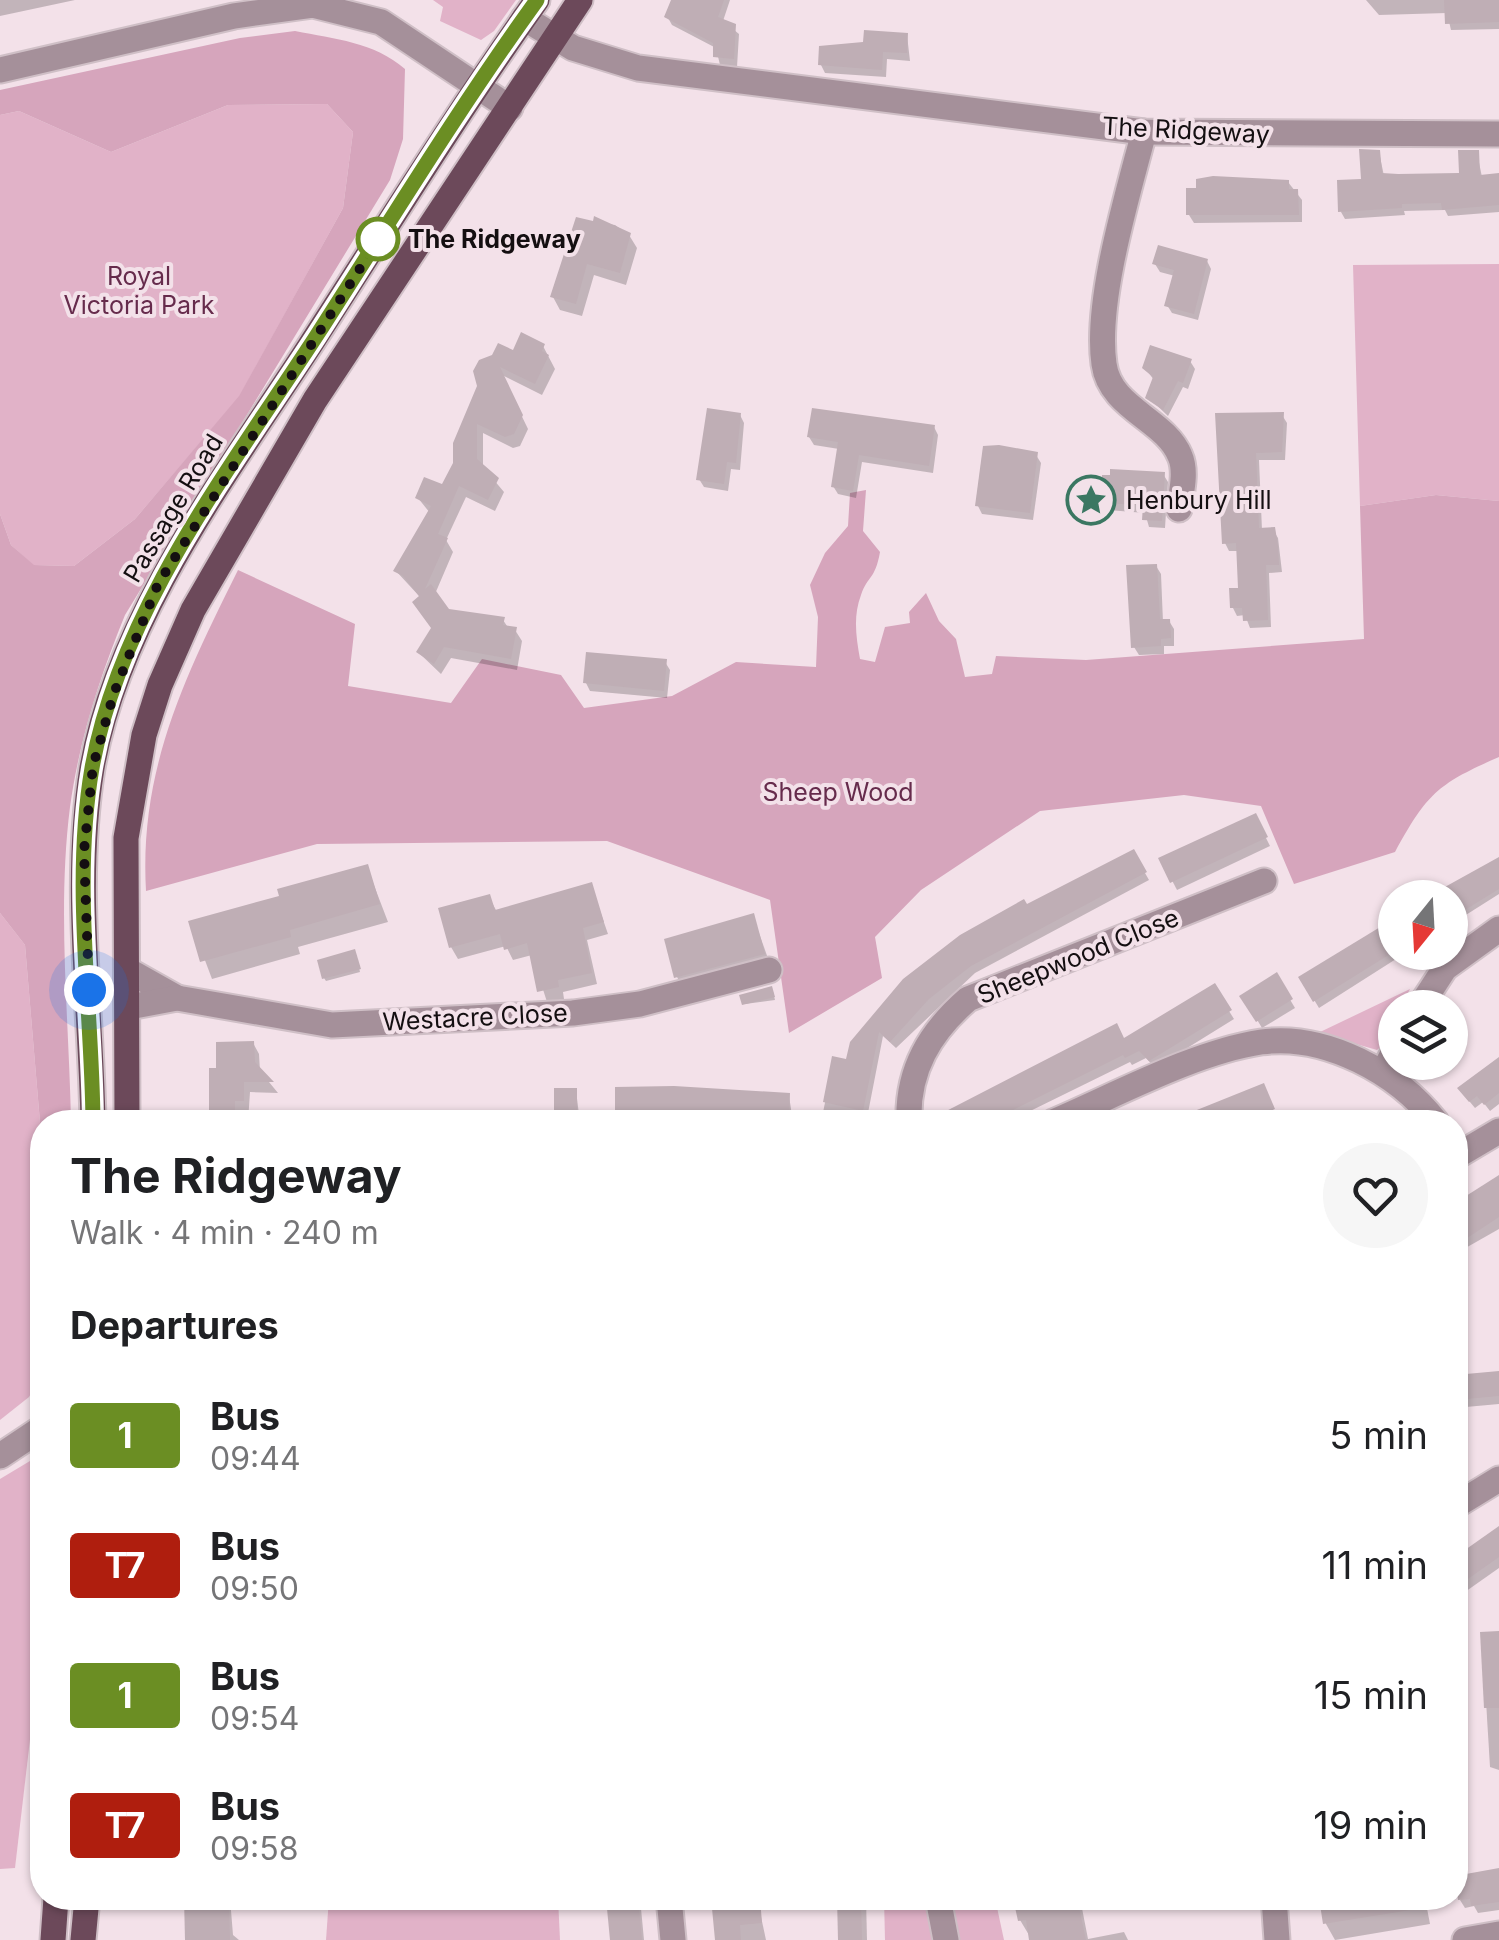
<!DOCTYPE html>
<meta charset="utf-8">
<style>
body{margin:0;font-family:Inter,sans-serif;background:#f6f6f6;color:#202124;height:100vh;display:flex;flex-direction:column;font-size:38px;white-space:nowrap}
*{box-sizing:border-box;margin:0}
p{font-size:32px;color:#757577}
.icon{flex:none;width:55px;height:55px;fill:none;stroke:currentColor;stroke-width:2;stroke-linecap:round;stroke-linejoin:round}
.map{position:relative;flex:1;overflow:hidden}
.side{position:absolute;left:30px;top:1110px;width:1438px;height:800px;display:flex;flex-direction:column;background:#fff;border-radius:40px;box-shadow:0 2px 8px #0004}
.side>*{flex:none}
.badge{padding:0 20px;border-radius:8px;font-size:35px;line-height:65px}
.needle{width:65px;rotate:198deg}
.controls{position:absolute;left:1378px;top:880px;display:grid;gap:20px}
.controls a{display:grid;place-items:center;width:90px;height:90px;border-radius:50%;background:#fff;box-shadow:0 2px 8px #0004;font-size:50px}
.you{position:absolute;width:50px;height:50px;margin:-25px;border:8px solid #fff;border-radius:50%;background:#1a73e8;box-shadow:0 0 0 15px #1a73e833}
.map>.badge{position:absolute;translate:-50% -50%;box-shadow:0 0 0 5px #fff}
h2{padding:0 40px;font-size:38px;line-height:90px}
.round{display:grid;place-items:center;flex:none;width:105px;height:105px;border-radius:52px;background:#f6f6f6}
.overview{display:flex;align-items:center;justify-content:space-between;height:170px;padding:0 40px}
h1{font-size:48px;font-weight:700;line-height:75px}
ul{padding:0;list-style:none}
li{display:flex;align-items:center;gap:30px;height:130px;padding:0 40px}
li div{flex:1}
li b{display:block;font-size:38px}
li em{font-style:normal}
li .badge{min-width:110px;font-weight:700;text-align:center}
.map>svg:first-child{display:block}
.green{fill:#e1b2c8}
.forest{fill:#d6a5bc}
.shadow{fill:#0003}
.building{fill:#bfaeb5}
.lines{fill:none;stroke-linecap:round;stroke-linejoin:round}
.minor-casing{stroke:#cfbfc6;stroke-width:29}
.major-casing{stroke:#cfbfc6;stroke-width:29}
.minor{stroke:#a5909a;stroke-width:25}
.major{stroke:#6c495a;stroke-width:25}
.line-casing{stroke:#fff;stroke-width:22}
.line{stroke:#6b8e23;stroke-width:15}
.walk{stroke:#140f11;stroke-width:10;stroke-dasharray:0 18}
.stop-dot{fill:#fff;stroke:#6b8e23;stroke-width:5}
.labels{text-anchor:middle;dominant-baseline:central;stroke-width:8;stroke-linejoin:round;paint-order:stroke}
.street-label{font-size:25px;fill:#140f11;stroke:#f3e1e9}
.stop-label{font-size:25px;font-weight:bold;fill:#140f11;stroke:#f3e1e9;text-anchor:start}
.park-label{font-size:25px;fill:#662b4c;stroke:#f3e1e9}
.poi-label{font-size:25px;fill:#140f11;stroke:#f3e1e9;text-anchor:start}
</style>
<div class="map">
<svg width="1499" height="1940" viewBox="0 0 1499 1940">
<rect width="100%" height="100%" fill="#f3e1e9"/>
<!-- green -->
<g class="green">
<path d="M433,0H516L494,31L481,40L440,21L443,7Z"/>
<path d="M327,104L353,132L343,208L239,397L135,519L74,566L33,565L11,545L0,514V115L19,111L111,152L228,105Z"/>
<path d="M1499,264V501L1436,495L1360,506L1353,265Z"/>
<path d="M0,913L25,945L42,1146V1375L29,1397L0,1420Z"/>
<path d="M1410,989L1401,1007L1395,1008L1384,1044L1377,1050L1318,1033Z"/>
<path d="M35,1458L42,1462V1637L15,1868L0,1869V1479Z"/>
<path d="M329,1898H558L560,1940H326Z"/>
<path d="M884,1898H929L937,1940H885Z"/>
<path d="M946,1898H995L1004,1940H954Z"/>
</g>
<!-- forest -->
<g class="forest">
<path d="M295,31C335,39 374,42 405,69L403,139L390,180L125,615C100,676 79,741 70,807C57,910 69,1019 71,1122H42V1146L25,945L0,913V514L11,545L34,565L74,566L135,519L239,396L343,208L353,132L327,104L228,105L111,152L19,111L0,115V90L240,38Z"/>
<path d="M866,490L863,531L880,552C875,580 868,575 861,595C853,616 856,637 860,659L875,662L885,627L910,623L909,612L926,593L939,621L956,639L965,677L992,674L996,656L1086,660L1364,639L1360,506L1436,495L1499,501V757C1437,784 1427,794 1395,852L1294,884L1261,806L1184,795L1040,811L921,890L875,937L882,978L789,1033L770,900L607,841L317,844L146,891C139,769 185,677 238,570L355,624L348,686L451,703L482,659L561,675L584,708L672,696L736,662L816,667L818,617L810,585L825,553L848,526L850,493Z"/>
</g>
<!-- shadow -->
<g class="shadow">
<path d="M0,0H75L0,16Z"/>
<path d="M673,0H730L723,21L739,34L737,67L720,65L716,48L672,25L667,16Z"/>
<path d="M1366,0H1499V29L1451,30L1447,13L1379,15Z"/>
<path d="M907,35L910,61L887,59L886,77L825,73L821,65Z"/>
<path d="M1379,152L1384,176L1462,175L1477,153L1482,177L1499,176V212L1448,216L1445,210L1404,211L1405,215L1345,219L1341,212Z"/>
<path d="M1288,182L1302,200V222L1194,223L1189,215Z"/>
<path d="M578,220L615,225L629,235L637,248L626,285L594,275L582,316L560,310L553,297Z"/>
<path d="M1207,261L1211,269L1198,320L1172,313L1167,305L1175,276L1160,272L1155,264Z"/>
<path d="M543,346L555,369L542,395L502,375L528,429L520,446L513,448L483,433V467L504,492L495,511L466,497L446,540L453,552L435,594L448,611L503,620L509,629L515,630L522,641L517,670L451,658L441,674L419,653L433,630L420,597L396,571L430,513L418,498L443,488L456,464L480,387L514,353Z"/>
<path d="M1190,361L1195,369L1188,389L1183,387L1168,416L1148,397L1154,380L1145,368Z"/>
<path d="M740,415L744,423L740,470L731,469L728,491L704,487L699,479Z"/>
<path d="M1282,415L1287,423L1285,460H1259L1262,530H1273L1278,538L1282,572L1269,573L1271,627L1250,628L1245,615L1237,616L1233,608L1241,590L1239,551H1229L1225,543L1218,416Z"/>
<path d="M934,427L938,435L933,473L862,462L856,498L838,494L833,486L839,449L814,445L809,437Z"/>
<path d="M1036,455L1041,463L1033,520L982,514L978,506Z"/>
<path d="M1163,474L1168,482L1165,528L1149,527L1145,513L1108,510L1103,502Z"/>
<path d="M1156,566L1161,574L1163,622L1169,621L1174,629V646H1164V654L1139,655L1134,647Z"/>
<path d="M665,662L670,670L667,698L590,691L586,683Z"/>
<path d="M1255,816L1270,846L1177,890L1161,859Z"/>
<path d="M1133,852L1149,880L975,973L896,1048L883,1036L868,1113L875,1122H821L834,1059L848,1062L852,1043L1026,908Z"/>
<path d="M1499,860V894L1450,925V898H1431Z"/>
<path d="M367,867L388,922L298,947L300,954L212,979L191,923L282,898Z"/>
<path d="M591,885L608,934L587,940L597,984L563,992L564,999L547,1002L532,955L513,960L506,946L458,959L451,947L489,897L497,912Z"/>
<path d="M753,916L771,967L684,990L677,977Z"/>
<path d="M1395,920V952H1407L1319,1008L1301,978Z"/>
<path d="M356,955L360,972L326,981L324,978Z"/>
<path d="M1276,976L1295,1008L1262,1028L1243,996Z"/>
<path d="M1214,987L1234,1019L1155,1068L1146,1058L1132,1065L1130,1062L1008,1122H958L951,1109L1124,1041Z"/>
<path d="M773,992L775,1000L745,1004L742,996Z"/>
<path d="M253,1043L259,1054L260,1071L278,1093L250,1092L248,1122H210L211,1071H218Z"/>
<path d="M1499,1059V1104L1490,1111L1483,1102L1475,1108L1465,1096Z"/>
<path d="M1263,1086L1277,1118L1265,1122H1171Z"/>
<path d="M576,1091L580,1122H559L557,1119Z"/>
<path d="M789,1096L793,1122H620L618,1119Z"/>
<path d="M1499,1179V1229L1455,1254V1206Z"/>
<path d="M1499,1373V1404L1455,1408V1377Z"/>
<path d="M1499,1530V1568L1455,1599V1561Z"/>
<path d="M1482,1635H1499V1770L1490,1767Z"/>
<path d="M1499,1872V1910L1478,1913L1474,1906L1465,1908L1460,1900Z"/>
<path d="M187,1898H230L233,1935L239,1940H203L188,1922Z"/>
<path d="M610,1898H640L644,1940H614Z"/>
<path d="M715,1898H740L741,1914L760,1912L766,1940H718Z"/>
<path d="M839,1898H866L867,1940H840Z"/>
<path d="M1016,1898H1080L1088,1939L1124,1932L1128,1940H1032L1020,1920Z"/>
<path d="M1321,1898H1425L1430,1924L1335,1940L1326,1924Z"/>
</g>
<!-- building -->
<g class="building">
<path d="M671,0H724L718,17L736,24L734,59L713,57V43L664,17Z"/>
<path d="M1444,0H1499V22L1445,24Z"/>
<path d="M864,30L908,33L907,53L883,52L882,70L818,65L819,46L863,42Z"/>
<path d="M1359,149L1380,150L1382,173L1398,174L1459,173L1458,150H1479L1480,175L1499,173V205L1442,210L1441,203L1402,204V208L1338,212L1337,180L1361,179Z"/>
<path d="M1213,176L1289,180V189H1298L1299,215H1186V188H1196V179Z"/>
<path d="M594,216L631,233L620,273L587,264L576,304L550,297L576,217L593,221Z"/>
<path d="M1158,245L1208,259L1194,314L1164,306L1174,270L1152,264Z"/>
<path d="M521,332L545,344L542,351L549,355L535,384L500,367L523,415L514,434L505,437L477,424V459L499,478L488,500L459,486L438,534L448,538L425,589L431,584L449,609L505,617L503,625L517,627L511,659L444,647L434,664L416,652L431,628L412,602L419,596L403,576L393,571L431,506L415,498L424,477L442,484L453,463V443L477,386L473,371L479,360L492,355L498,343L513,350Z"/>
<path d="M1150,345L1192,359L1183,383L1178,381L1163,410L1145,398L1153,377L1142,368Z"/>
<path d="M707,408L741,413L736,463L727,462L724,484L696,480Z"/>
<path d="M812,408L935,425L929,466L859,455L853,491L831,487L838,442L807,437Z"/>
<path d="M1284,412L1282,452L1256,453L1259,528L1275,527L1278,546L1279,565H1266L1268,620L1243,621L1242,608H1230L1229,588H1238L1236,543L1222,544L1215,413Z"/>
<path d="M999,445L1038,452L1030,513L975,506L983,446Z"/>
<path d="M1110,469L1165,472L1162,521L1142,520L1143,505L1101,503L1102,475H1110Z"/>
<path d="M1157,564L1160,619H1170L1171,638L1161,639V646L1131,648L1126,565Z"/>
<path d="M586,652L667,659L664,691L583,683Z"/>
<path d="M1256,813L1268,837L1170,883L1158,858Z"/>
<path d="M1134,849L1147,872L971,966L929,999L890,1042L879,1032L863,1111L823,1102L832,1056L846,1059L850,1042L903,979L960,935L1024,899L1027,904Z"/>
<path d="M1499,857V889L1450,919V898H1425Z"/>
<path d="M368,864L380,904L290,930L291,937L200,962L188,921L279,896L277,889Z"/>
<path d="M592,882L604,922L583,928L592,973L558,980L559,987L537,992L527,943L504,950L500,934L449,948L438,908L490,894L495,910Z"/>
<path d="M754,913L765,954L674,978L664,939Z"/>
<path d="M1395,918V951L1313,1002L1298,977Z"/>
<path d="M355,949L361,969L322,979L317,960Z"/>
<path d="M1277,972L1293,999L1256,1022L1239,996Z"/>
<path d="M1215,983L1232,1010L1149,1061L1139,1051L1125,1058L1123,1055L989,1122H925L1117,1023L1124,1038Z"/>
<path d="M772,986L775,997L742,1005L739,995Z"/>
<path d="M254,1041L255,1062L274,1082H244V1101H235V1122H209V1068H216V1042Z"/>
<path d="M1499,1057V1093L1484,1105L1477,1096L1469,1102L1457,1088Z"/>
<path d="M1264,1083L1275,1109L1240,1122H1167Z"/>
<path d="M674,1086L790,1093L789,1122L615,1119V1087Z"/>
<rect x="554" y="1088" width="23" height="31"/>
<path d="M1499,1175V1217L1455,1246V1203Z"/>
<path d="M1499,1371V1396L1455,1400V1375Z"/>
<path d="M1499,1526V1557L1455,1588V1557Z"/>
<path d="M1499,1631V1708H1484L1480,1632Z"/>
<path d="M1499,1868V1902L1471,1906L1470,1899L1458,1900L1455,1876Z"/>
<path d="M184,1898L229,1901L230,1940H185Z"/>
<path d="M606,1898H638L642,1940H610Z"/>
<path d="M711,1898H760L762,1923L740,1925L741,1940H715Z"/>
<path d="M837,1898H861L862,1940H838Z"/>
<path d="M1013,1898H1077L1086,1940H1029L1026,1920L1018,1921Z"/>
<path d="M1319,1898H1422L1423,1908L1323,1924Z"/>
</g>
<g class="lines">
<!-- minor casing -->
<g class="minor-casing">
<g id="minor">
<path d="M524,18L573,48L638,68L1144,132L1499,134"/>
<path d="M0,70L234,16L313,5L381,22L510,108"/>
<path d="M1144,132C1128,194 1095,301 1104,364C1110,409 1165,419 1180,456C1187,472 1181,493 1179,509"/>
<path d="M129,971L177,998"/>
<path d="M129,1007L177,998L332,1025L573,1013L640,1004L769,970"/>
<path d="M1419,1008L1445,968L1499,929"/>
<path d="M1383,1072L1395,1050"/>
<path d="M909,1122C907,1070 930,1032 968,999L1264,881"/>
<path d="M1053,1122C1116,1095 1195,1052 1261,1042C1326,1033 1398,1073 1436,1122"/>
<path d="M1455,1157L1499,1131"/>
<path d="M0,1456L42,1428"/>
<path d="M1455,1506L1499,1479"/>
<path d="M669,1898L673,1940"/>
<path d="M938,1898L946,1940"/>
<path d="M1274,1898L1277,1940"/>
<path d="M1465,1940L1499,1934"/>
</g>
</g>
<!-- major casing -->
<g class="major-casing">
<g id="major">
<path d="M93,1122C91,1006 73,884 92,768C118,618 227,473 309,347C384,231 457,113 537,0"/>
<path d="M127,1122L126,838L144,735L160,685L193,610L315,400L580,0"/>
<path d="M53,1940L56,1898"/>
<path d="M83,1940L87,1898"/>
</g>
</g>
<!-- minor -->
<use href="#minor" class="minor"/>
<!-- major -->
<use href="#major" class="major"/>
</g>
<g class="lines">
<!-- line casing -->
<g class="line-casing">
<path id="line" d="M93,1122C92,1006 72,884 92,768C120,610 232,466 317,335C389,223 459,108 537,0"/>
</g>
<!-- line -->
<use href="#line" class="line"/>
<!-- walk -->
<path class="walk" d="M89,990L84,851L93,766L114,693L158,584L384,231L378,239"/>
</g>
<!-- icons -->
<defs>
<g id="sight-ring" transform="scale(2.5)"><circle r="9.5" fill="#f3e1e9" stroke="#3b7762" stroke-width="1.5"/><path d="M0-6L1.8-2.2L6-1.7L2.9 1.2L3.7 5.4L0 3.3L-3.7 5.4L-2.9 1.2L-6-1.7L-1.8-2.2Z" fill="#3b7762"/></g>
</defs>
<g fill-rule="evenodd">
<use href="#sight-ring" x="1091" y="500"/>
</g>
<!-- markers -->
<circle class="stop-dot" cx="378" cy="239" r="20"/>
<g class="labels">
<!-- street labels -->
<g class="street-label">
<text transform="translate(1186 130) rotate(3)">The Ridgeway</text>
<text transform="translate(173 508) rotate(-59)">Passage Road</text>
<text transform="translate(1078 956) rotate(-22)">Sheepwood Close</text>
<text transform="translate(475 1017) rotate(-3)">Westacre Close</text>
</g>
<!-- stop labels -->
<g class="stop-label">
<text x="408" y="239">The Ridgeway</text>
</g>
<!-- park labels -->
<g class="park-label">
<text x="139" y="276">Royal<tspan x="139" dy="29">Victoria Park</tspan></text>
<text x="838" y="792">Sheep Wood</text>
</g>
<!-- poi labels -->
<g class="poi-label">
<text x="1126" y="500">Henbury Hill</text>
</g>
</g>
</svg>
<div class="controls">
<a><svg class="needle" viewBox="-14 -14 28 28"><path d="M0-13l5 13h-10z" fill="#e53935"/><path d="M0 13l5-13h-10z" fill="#757577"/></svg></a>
<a><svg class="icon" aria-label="layers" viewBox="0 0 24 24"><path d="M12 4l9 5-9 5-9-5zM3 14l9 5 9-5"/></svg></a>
</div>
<div class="you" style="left:89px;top:990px"></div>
<section class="side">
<div class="overview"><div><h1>The Ridgeway</h1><p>Walk · 4 min · 240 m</p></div><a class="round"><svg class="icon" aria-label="heart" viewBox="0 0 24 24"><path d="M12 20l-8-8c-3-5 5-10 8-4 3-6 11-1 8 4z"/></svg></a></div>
<h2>Departures</h2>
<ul>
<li><span class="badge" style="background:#6b8e23;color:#fff">1</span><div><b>Bus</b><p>09:44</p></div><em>5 min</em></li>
<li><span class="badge" style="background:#af1e0e;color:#fff">T7</span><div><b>Bus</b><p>09:50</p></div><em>11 min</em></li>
<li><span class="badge" style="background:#6b8e23;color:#fff">1</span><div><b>Bus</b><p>09:54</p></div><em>15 min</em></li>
<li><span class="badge" style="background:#af1e0e;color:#fff">T7</span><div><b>Bus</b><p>09:58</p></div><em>19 min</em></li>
</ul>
</section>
</div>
